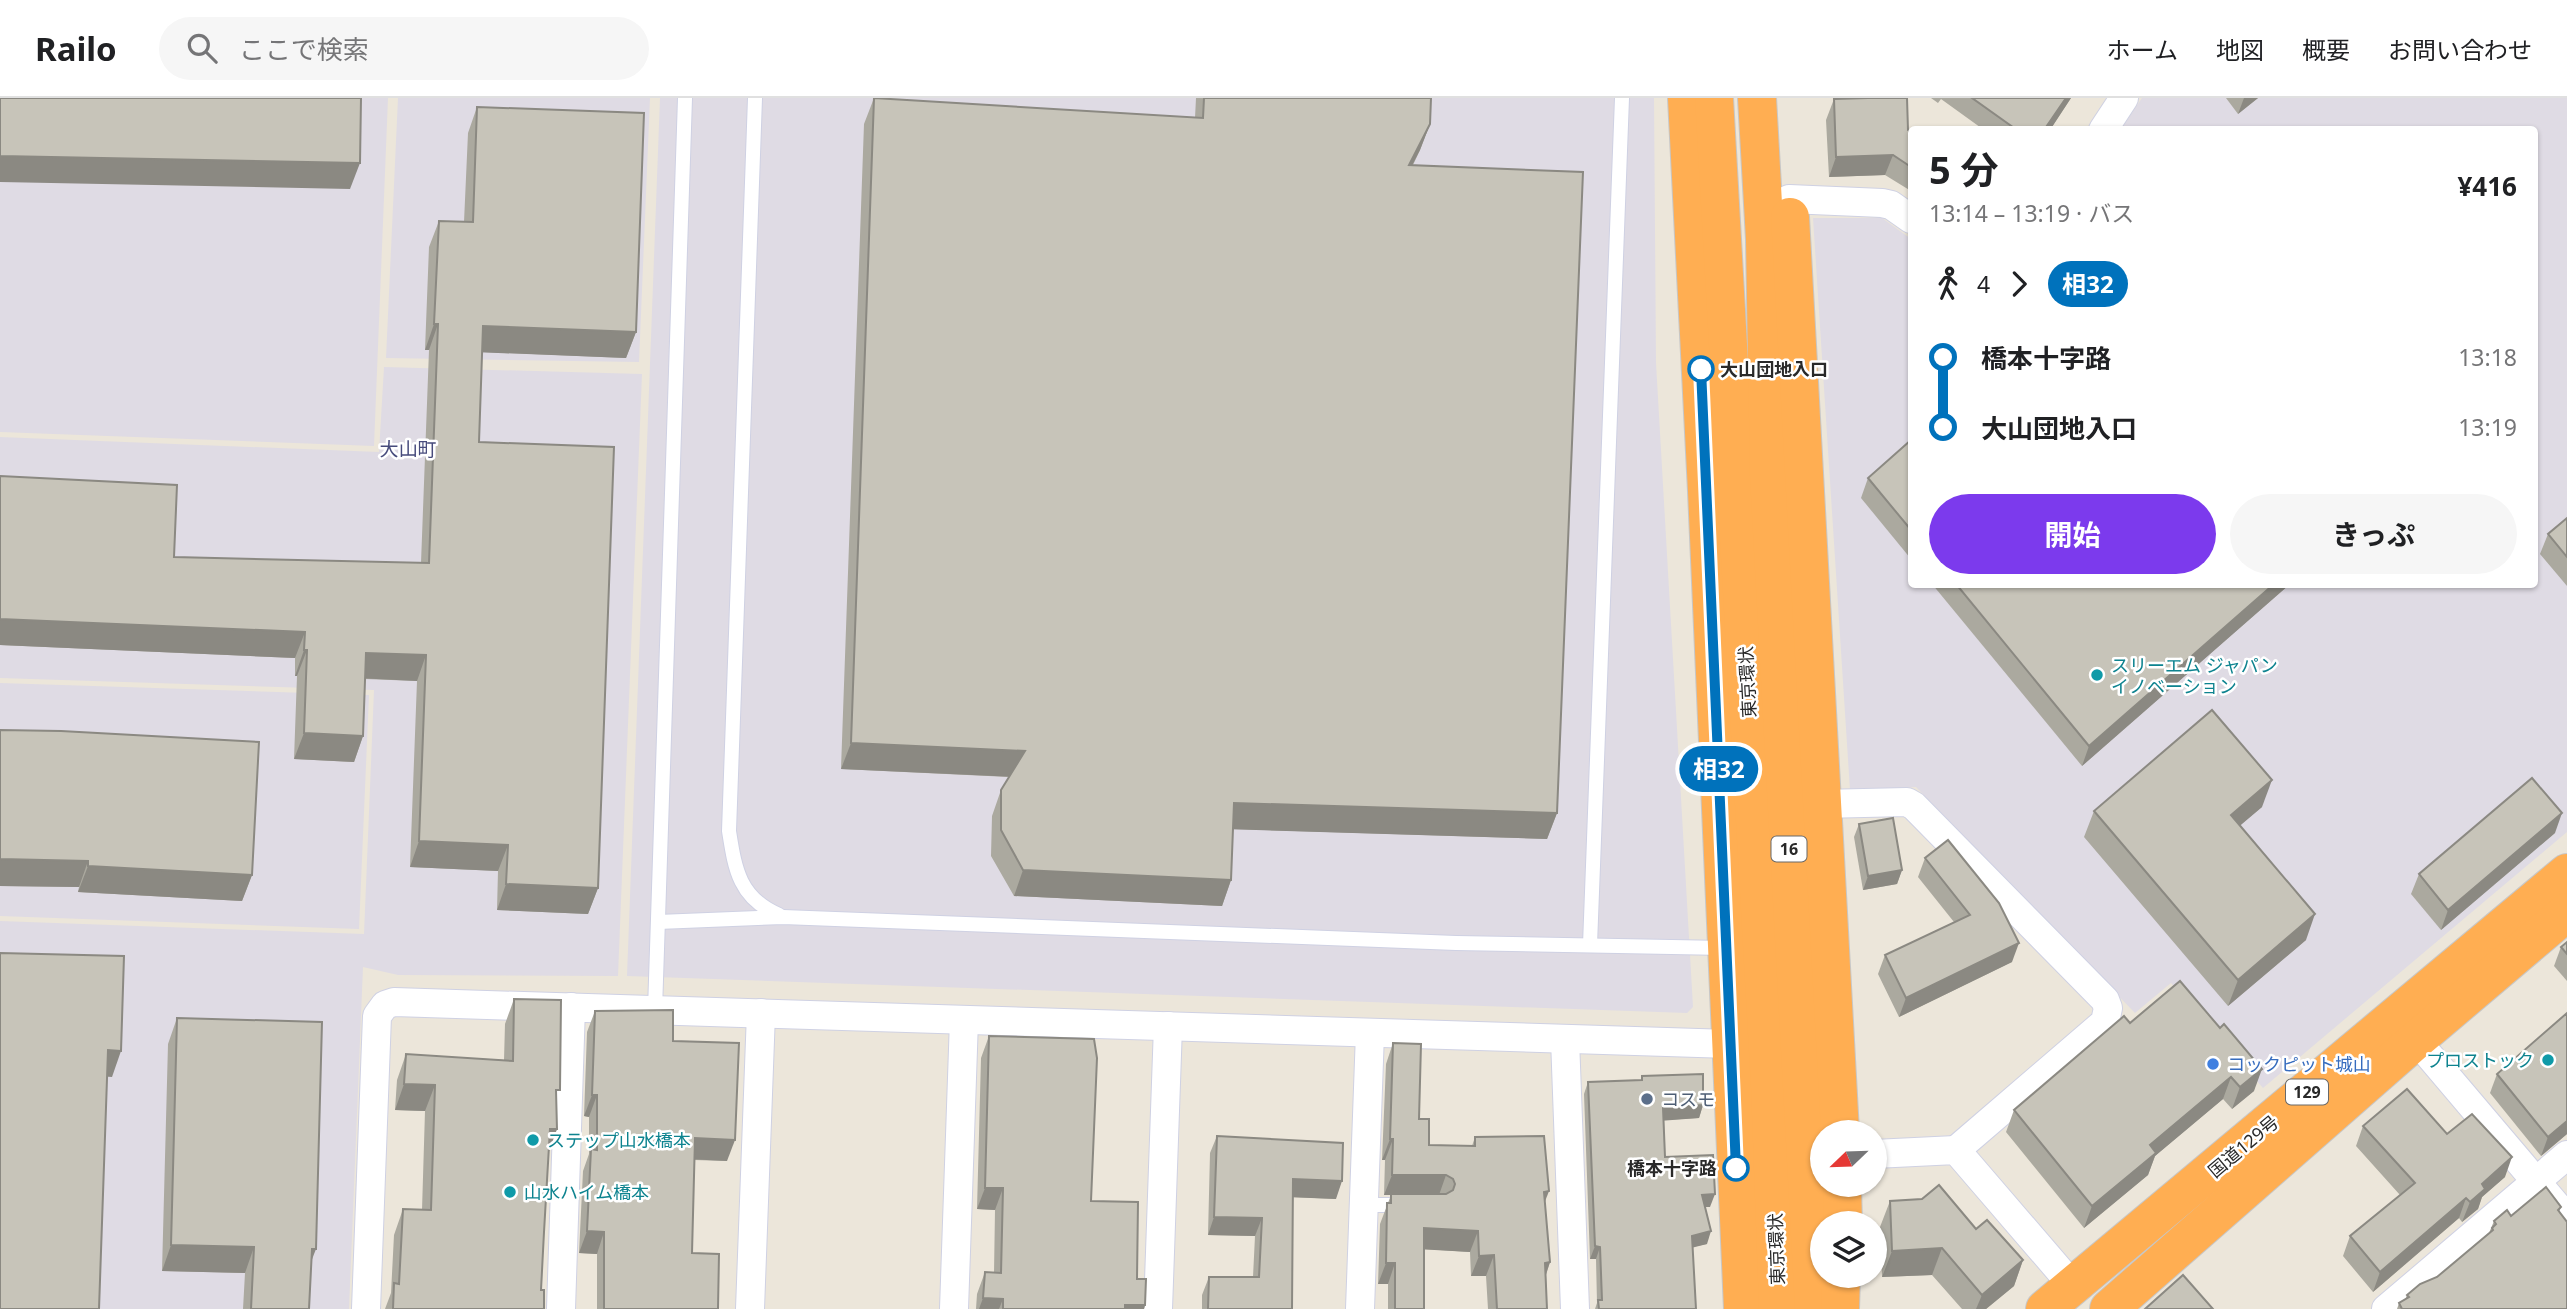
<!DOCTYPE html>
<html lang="ja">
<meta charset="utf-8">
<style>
body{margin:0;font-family:"Noto Sans","Noto Sans JP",sans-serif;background:#f6f6f6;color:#202124;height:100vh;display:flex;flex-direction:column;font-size:26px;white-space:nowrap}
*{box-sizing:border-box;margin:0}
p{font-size:23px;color:#757577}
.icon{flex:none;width:38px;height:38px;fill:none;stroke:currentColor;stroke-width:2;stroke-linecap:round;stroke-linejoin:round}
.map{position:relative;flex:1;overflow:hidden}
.side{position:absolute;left:1908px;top:28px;width:630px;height:462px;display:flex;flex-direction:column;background:#fff;border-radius:7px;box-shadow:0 2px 5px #0004}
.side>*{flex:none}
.badge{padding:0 14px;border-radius:23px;font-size:24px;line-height:46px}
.needle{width:46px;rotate:247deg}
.buttons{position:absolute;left:1810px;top:1022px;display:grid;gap:14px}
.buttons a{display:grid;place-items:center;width:77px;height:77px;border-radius:50%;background:#fff;box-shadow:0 2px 5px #0004;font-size:35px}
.map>.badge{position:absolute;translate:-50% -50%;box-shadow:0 0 0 4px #fff}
.legs{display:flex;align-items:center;gap:10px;height:77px;padding:0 21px;font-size:23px}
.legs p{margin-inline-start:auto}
.head{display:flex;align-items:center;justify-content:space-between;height:119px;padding:0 21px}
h1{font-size:38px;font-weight:700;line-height:52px}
.button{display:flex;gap:14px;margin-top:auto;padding:14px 21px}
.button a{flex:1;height:80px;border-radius:42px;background:#7c3aed;color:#fff;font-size:28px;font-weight:700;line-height:80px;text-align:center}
.button a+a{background:#f6f6f6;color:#202124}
ul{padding:0 21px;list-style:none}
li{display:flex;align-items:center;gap:24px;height:70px;font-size:26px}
li i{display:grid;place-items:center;width:10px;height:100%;margin:0 9px;background:currentColor}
li i::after{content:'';width:18px;height:18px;margin:-9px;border:5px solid;border-radius:50%;background:#fff}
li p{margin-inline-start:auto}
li:first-child i{background:linear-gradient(#0000 50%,currentColor 0)}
li:last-child i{background:linear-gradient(currentColor 50%,#0000 0)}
header{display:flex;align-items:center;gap:42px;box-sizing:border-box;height:98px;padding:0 35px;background:#fff;border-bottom:2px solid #e0e0e0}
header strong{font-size:33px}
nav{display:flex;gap:38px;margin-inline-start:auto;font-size:24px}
.search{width:490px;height:63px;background:#f6f6f6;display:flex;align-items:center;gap:18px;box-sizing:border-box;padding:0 24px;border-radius:38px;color:#757577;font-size:26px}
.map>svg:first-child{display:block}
.industrial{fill:#dfdbe4}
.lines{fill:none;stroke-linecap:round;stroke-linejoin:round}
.lane-casing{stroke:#cfd1e3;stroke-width:16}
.street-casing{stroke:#cfd1e3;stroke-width:30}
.highway-casing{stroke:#c7c7c7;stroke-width:40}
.lane{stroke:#fff;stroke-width:14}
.street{stroke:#fff;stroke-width:28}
.highway{stroke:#ffae52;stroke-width:38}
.wall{fill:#aba99f}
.shaded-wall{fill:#8b8982}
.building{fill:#c7c4b9;stroke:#8b8982;stroke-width:2}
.line-1-casing{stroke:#fff;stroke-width:16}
.line-1{stroke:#0072bc;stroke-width:10}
.stop-1-dot{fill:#fff;stroke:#0072bc;stroke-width:3.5}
.culture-dot{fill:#0f9aa8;stroke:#fff;stroke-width:2.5}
.shop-dot{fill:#3f7fe0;stroke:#fff;stroke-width:2.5}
.service-dot{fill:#5c6f8a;stroke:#fff;stroke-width:2.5}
.labels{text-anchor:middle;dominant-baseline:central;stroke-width:5;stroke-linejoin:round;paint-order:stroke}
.shield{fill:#fff;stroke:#696969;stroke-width:2}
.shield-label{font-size:16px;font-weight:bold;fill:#292929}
.stop-label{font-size:18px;font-weight:bold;fill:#292929;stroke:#fff;text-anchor:start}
.culture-label{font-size:18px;fill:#0d838f;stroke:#fff;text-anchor:start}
.street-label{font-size:18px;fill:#292929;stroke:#fff}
.shop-label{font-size:18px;fill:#366cbe;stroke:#fff;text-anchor:start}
.service-label{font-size:18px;fill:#4e5e75;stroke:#fff;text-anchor:start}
.neighbourhood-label{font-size:19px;fill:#474b7c;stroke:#fff}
</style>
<header>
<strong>Railo</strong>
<div class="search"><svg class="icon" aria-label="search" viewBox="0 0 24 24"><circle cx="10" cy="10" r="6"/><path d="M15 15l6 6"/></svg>ここで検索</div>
<nav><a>ホーム</a><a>地図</a><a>概要</a><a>お問い合わせ</a></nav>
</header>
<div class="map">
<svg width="2567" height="1211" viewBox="0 0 2567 1211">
<rect width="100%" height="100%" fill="#ece6da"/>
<!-- industrial -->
<g class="industrial">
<path d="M0,0H388L374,348L0,334Z"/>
<path d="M398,0H650L639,264L386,260Z"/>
<path d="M660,0H1654L1656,265L1693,909L1687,915L627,878Z"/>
<path d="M2142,0H2567V734L2263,990L2171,885L2135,915L1916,689L1850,692L1813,120H1882L1911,141V486H2534V32L2121,31Z"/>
<path d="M384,269L642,276L618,878L398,877L363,869L349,1211H0V823L364,836L374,592L0,580V339L379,354Z"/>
<path d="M0,585L369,597L359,831L0,818Z"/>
</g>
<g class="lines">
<!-- lane casing -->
<g class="lane-casing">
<g id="lane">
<path d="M755,0L729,733C735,771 739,800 779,817"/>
<path d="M658,824L783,819L1456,845L1725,850"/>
<path d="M1590,847L1622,0"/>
<path d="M655,912L685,0"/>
<path d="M1364,1107H1405"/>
</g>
</g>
<!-- street casing -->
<g class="street-casing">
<g id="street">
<path d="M2103,32L2124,0"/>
<path d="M1789,101L1882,105L1891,107L1911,121"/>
<path d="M1821,706L1907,704L1914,708L2105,902L2108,910L2105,924L1956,1052"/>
<path d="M1565,941L1575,1211"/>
<path d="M2416,942L2567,1120"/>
<path d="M1874,1056L1956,1052L2073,1188"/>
<path d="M366,1211L377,918L385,907L394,904L1730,946"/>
<path d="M561,1211L571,909"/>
<path d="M750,1211L761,915"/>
<path d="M954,1211L964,922"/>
<path d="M1158,1211L1168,928"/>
<path d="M1360,1211L1370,935"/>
<path d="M2386,1211L2567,1057"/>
</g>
</g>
<!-- highway casing -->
<g class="highway-casing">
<g id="highway">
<path d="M1687,0L1707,393L1743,1211"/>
<path d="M1714,0L1770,989L1778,1211"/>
<path d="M1757,0L1765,141L1769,379L1814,1211"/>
<path d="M1790,119L1840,1034"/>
<path d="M1842,1087L1843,1125"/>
<path d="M1840,1211L1841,1178"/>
<path d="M2045,1211L2567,775"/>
<path d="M2109,1211L2416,942L2567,814"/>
</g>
</g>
<!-- lane -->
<use href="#lane" class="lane"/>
<!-- street -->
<use href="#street" class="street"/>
<!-- highway -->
<use href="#highway" class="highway"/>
</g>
<!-- wall -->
<g class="wall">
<path d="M874,0L1195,20L1196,0H1431L1430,26L1420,52L1413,67L1557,715L1547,741L1233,731L1231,782L1222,808L1014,798L991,758L992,718L1001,692L1009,679L841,671L864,26Z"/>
<path d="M1931,0H2071L2050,32H1984L1941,1L1938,5Z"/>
<path d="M2226,0H2258L2238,16Z"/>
<path d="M1834,1L1911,34V93L1885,77L1829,79L1826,22Z"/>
<path d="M477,9L636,234L626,260L482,254L479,344L598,790L588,816L497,812L498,773L410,769L417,583L365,581L363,638L354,664L294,661L297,578H295V560L0,547V378L174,459L421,465L429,252H425L429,149L439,123L464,124L468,35Z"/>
<path d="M1911,342V461L1861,400L1868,380Z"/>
<path d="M2567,420V488L2540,456L2548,436Z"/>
<path d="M1932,486H2290L2082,668Z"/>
<path d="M0,632L252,777L242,803L78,794L79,789L0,788Z"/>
<path d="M2262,709L2240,727L2306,842L2228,908L2084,739L2094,713Z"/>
<path d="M1859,726L1902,772L1897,786L1863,792L1854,739Z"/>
<path d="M2555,735L2441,832L2411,796L2419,776Z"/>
<path d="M1925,760L2012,864L1899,919L1878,876L1885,857L1954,824L1918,779Z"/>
<path d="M2567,844V883L2554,868L2561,849Z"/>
<path d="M2180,883L2254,993L2232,1011L2223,1001L2155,1058L2148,1077L2084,1130L2006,1034L2014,1012L2130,925Z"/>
<path d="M514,901L557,1001V1031L548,1055L541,1192L544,1211H385L391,1195L394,1137L403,1111L422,1112L425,1013L395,1012L397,982L406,956L504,962L505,926Z"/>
<path d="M595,913L673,943L727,1063L694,1062L692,1155L718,1211H597V1156L579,1155L583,1073L589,1056V1019L584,1018L587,934Z"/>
<path d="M2567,915V1036L2541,1058L2490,995L2497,976Z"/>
<path d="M177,920L311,1165L309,1211H243L245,1175L162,1173L168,946Z"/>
<path d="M989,938L1091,1103L1137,1181L1145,1207L1144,1211H976L977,1196L985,1174L994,1175L995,1112L977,1111L981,960Z"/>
<path d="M1393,945L1419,1021L1429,1047L1472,1048L1475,1039L1545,1104L1550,1164L1546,1177L1547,1211H1488L1486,1178H1471L1470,1154L1424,1151V1211H1388V1186H1378L1380,1126L1391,1097H1384L1385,1062H1382L1386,966Z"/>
<path d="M1642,978L1703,1007L1699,1020L1664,1022L1665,1059L1710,1109H1705L1707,1146L1692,1149L1696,1211H1595L1597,1205L1596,1161H1590L1584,996L1588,984L1641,982Z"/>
<path d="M2363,1028L2447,1036L2505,1079L2482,1099L2478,1111L2462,1124L2459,1120L2373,1194L2343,1158L2350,1138L2400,1097L2356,1048Z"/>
<path d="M1217,1038L1336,1101L1293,1099L1292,1211H1202V1197L1209,1179H1253L1255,1138L1208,1137L1210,1055Z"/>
<path d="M1890,1103L1976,1131L2023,1162L2014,1188L1986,1211H1962L1932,1177L1882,1179L1880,1129Z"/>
<path d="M2561,1109L2559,1114L2567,1211H2397L2399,1205L2405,1202L2407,1197L2437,1179L2489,1135L2494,1123L2511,1118Z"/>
</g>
<!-- shaded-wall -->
<g class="shaded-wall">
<path d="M2066,0H2071L2069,3L2050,32H2044Z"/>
<path d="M2244,0H2258L2238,16Z"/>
<path d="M1430,26L1420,52L1399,93L1409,67Z"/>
<path d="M1893,57L1885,77L1829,79L1836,59Z"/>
<path d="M0,58L360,65L350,91L0,84Z"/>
<path d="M434,226H438L429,252H425Z"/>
<path d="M483,228L636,234L626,260L474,254Z"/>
<path d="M2274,486H2290L2082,668L2089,648Z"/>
<path d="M0,521L305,534L295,560L0,547Z"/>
<path d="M304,552H307L297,578H295Z"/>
<path d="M366,555L426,557L417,583L356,580Z"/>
<path d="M304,635L363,638L354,664L294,661Z"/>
<path d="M851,645L1025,653L1016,679L841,671Z"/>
<path d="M2272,682L2262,709L2222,743L2231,717Z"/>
<path d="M1234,705L1557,715L1547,741L1224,731Z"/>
<path d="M2562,715L2555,735L2441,832L2448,812Z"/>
<path d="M419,743L508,747L498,773L410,769Z"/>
<path d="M0,761L88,763L79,789L0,788Z"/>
<path d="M88,768L252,777L242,803L78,794Z"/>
<path d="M1023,772L1231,782L1222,808L1014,798Z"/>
<path d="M1902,772L1897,786L1863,792L1868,778Z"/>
<path d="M506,786L598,790L588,816L497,812Z"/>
<path d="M2315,816L2306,842L2228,908L2238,882Z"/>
<path d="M2019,845L2012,864L1899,919L1906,900Z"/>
<path d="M108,952L121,953L112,979L98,978Z"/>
<path d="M2262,971L2254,993L2232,1011L2240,989Z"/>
<path d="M2231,979L2223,1001L2155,1058L2148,1077L2084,1130L2092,1108L2150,1047Z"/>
<path d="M404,986L435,987L425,1013L395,1012Z"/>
<path d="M592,997H597L589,1019L584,1018Z"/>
<path d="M1703,1007L1699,1020L1659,1023L1663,1010Z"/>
<path d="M2567,1023V1036L2541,1058L2548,1039Z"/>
<path d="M550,1031H557L548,1056Z"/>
<path d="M695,1040L735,1042L727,1063L687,1061Z"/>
<path d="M1390,1041H1393L1385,1062H1382Z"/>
<path d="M2512,1059L2505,1079L2482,1099L2478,1111L2462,1124L2470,1104L2482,1086Z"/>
<path d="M1392,1077H1446L1439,1097H1384Z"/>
<path d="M1293,1081L1342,1083L1336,1101L1286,1099Z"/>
<path d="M985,1090H1003L995,1112L977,1111Z"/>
<path d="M1549,1093L1541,1114L1544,1094Z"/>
<path d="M1715,1096L1710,1109H1697L1702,1097Z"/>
<path d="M2466,1100L2459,1120L2373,1194L2380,1174Z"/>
<path d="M1214,1119L1262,1120L1255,1138L1208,1137Z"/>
<path d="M1424,1130L1478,1133L1470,1154L1417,1151Z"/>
<path d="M587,1133L604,1134L597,1156L579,1155Z"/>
<path d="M1711,1133L1707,1146L1687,1151L1692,1138Z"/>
<path d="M171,1147L254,1149L245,1175L162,1173Z"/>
<path d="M1595,1148L1600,1149L1596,1161H1590Z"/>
<path d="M1942,1150L1932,1177L1882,1179L1892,1153Z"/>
<path d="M312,1151H316L306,1177Z"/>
<path d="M1494,1157L1486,1178H1471L1479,1158Z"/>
<path d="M2023,1162L2014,1188L1986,1211H1976L1982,1197Z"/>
<path d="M1550,1164L1543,1185L1545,1165Z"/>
<path d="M1386,1165H1395L1388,1186H1378Z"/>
<path d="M983,1200L1003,1201L999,1211H979Z"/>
<path d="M1125,1207H1145L1144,1211H1123Z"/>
</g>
<!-- building -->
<g class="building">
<path d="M0,0H361L360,65L0,58Z"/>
<path d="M874,0L1203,20L1204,0H1431L1430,26L1409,67L1583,74L1557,715L1234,705L1231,782L1023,772L1001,732V692L1025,653L851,645Z"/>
<path d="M1868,0H1907L1908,32L1911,34V69L1893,57L1836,59L1834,1Z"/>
<path d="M1972,0H2066L2044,32H2017Z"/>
<path d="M477,9L644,15L636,234L483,228L479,344L614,349L598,790L506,786L508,747L419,743L426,557L366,555L363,638L304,635L307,552H304L305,534L0,521V378L177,387L174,459L429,465L438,226H434L439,123L473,124Z"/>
<path d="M1911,342V432L1868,380Z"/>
<path d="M2567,420V459L2548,436Z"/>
<path d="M1956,486H2274L2089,648Z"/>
<path d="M2212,612L2272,682L2231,717L2315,816L2238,882L2094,713Z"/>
<path d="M0,632L61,633L259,644L252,777L88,768V763L0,761Z"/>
<path d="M2532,680L2562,715L2448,812L2419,776Z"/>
<path d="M1893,720L1902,772L1868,778L1859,726Z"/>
<path d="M1948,742L1999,805L2019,845L1906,900L1885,857L1970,817L1925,760Z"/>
<path d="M2567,844V856L2561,849Z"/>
<path d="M0,855L124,858L121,953L108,952L99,1211H0Z"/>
<path d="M2180,883L2220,930L2224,926L2262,971L2240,989L2231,979L2150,1047L2156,1055L2092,1108L2014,1012L2124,918L2130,925Z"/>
<path d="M514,901L561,902L560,992H556L557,1031H550L544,1134L541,1192H544V1211H393L394,1185L399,1186L403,1111L431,1112L435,987L404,986L406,956L513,963Z"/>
<path d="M673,912V943L739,945L735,1042L695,1040L692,1155L719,1156L718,1211H604V1134L587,1133L591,1051L597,1052V997H592L595,913Z"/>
<path d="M2567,915V1023L2548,1039L2497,976Z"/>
<path d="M177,920L322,924L316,1151H312L309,1211H251L254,1149L171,1147Z"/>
<path d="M989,938L1094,941L1097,960L1091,1103L1138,1104L1137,1181H1146L1145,1207H1125V1211H1003V1201L983,1200L985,1174L1001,1175L1003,1090H985Z"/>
<path d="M1393,945L1421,946L1419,1021H1429V1047L1475,1048V1039L1544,1038L1549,1093L1544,1094L1550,1164L1545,1165L1547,1211H1497L1494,1157L1479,1158L1478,1133L1424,1130V1211H1395V1165H1386L1387,1105H1391V1096H1446L1453,1092L1455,1086L1453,1081L1446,1077H1392L1393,1041H1390Z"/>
<path d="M1703,976V1007L1663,1010L1665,1059L1713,1057L1715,1096L1702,1097L1711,1133L1692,1138L1696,1211H1599L1598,1202H1602L1600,1149L1595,1148L1588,984L1642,982V978Z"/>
<path d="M2407,991L2447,1036L2472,1016L2512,1059L2482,1086L2485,1091L2470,1104L2466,1100L2380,1174L2350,1138L2415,1085L2363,1028Z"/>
<path d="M1217,1038L1343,1045L1342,1083L1293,1081L1292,1211H1208L1209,1179H1259L1262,1120L1214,1119Z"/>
<path d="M1939,1087L1976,1131L1987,1122L2023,1162L1982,1197L1942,1150L1892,1153L1890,1103L1922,1101Z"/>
<path d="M2546,1089L2561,1109L2558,1112L2567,1124V1211H2402L2399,1205L2409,1199L2407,1197L2420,1186L2437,1179L2493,1132L2492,1130L2496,1126L2494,1123L2507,1112L2511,1118Z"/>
<path d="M2183,1177L2213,1211H2145Z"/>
</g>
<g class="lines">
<!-- line-1 casing -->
<g class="line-1-casing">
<path id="line-1" d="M1701,271L1736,1070"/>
</g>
<!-- line-1 -->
<use href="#line-1" class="line-1"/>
</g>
<!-- markers -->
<g class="stop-1-dot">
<circle cx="1701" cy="271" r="12"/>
<circle cx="1736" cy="1070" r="12"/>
</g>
<g class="culture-dot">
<circle cx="2097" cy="577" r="7"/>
<circle cx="2548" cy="962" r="7"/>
<circle cx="533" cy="1042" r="7"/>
<circle cx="510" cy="1094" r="7"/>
</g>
<circle class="shop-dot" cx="2213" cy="966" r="7"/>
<circle class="service-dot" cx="1647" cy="1001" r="7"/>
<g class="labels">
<!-- shield labels -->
<g class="shield">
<rect x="1771.5" y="738.5" width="35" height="25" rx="5"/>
<rect x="2286" y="981.5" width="42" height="25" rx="5"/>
</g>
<g class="shield-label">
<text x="1789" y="751">16</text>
<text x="2307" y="994">129</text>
</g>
<!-- stop labels -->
<g class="stop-label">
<text x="1720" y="271">大山団地入口</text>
<text x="1717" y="1070" text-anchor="end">橋本十字路</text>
</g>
<!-- culture labels -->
<g class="culture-label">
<text x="2111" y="567">スリーエム ジャパン<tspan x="2111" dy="21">イノベーション</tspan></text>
<text x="2534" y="962" text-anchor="end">プロストック</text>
<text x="547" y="1042">ステップ山水橋本</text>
<text x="524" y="1094">山水ハイム橋本</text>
</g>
<!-- street labels -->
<g class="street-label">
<text transform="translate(1747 584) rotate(-93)">東京環状</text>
<text transform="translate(2243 1048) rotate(-40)">国道129号</text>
<text transform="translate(1776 1151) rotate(-92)">東京環状</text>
</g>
<!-- shop labels -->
<g class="shop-label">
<text x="2227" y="966">コックピット城山</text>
</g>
<!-- service labels -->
<g class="service-label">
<text x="1661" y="1001">コスモ</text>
</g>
<!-- neighbourhood labels -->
<g class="neighbourhood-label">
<text x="408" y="351">大山町</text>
</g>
</g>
</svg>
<div class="buttons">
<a><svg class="needle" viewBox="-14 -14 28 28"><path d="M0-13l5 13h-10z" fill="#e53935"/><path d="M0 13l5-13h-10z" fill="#757577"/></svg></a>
<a><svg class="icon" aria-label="layers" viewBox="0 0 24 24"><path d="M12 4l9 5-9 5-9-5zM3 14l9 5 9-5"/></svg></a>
</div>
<b class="badge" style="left:1719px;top:671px;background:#0072bc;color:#fff">相32</b>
<section class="side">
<div class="head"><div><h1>5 分</h1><p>13:14 – 13:19 · バス</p></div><b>¥416</b></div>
<div class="legs"><svg class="icon" aria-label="walk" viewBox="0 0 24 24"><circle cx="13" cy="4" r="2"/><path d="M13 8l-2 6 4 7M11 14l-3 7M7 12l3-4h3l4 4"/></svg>4<svg class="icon" aria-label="forward" viewBox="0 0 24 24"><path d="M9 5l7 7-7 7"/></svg><b class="badge" style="background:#0072bc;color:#fff">相32</b></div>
<ul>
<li><i style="color:#0072bc"></i><b>橋本十字路</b><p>13:18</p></li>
<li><i style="color:#0072bc"></i><b>大山団地入口</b><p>13:19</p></li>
</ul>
<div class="button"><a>開始</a><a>きっぷ</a></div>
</section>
</div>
